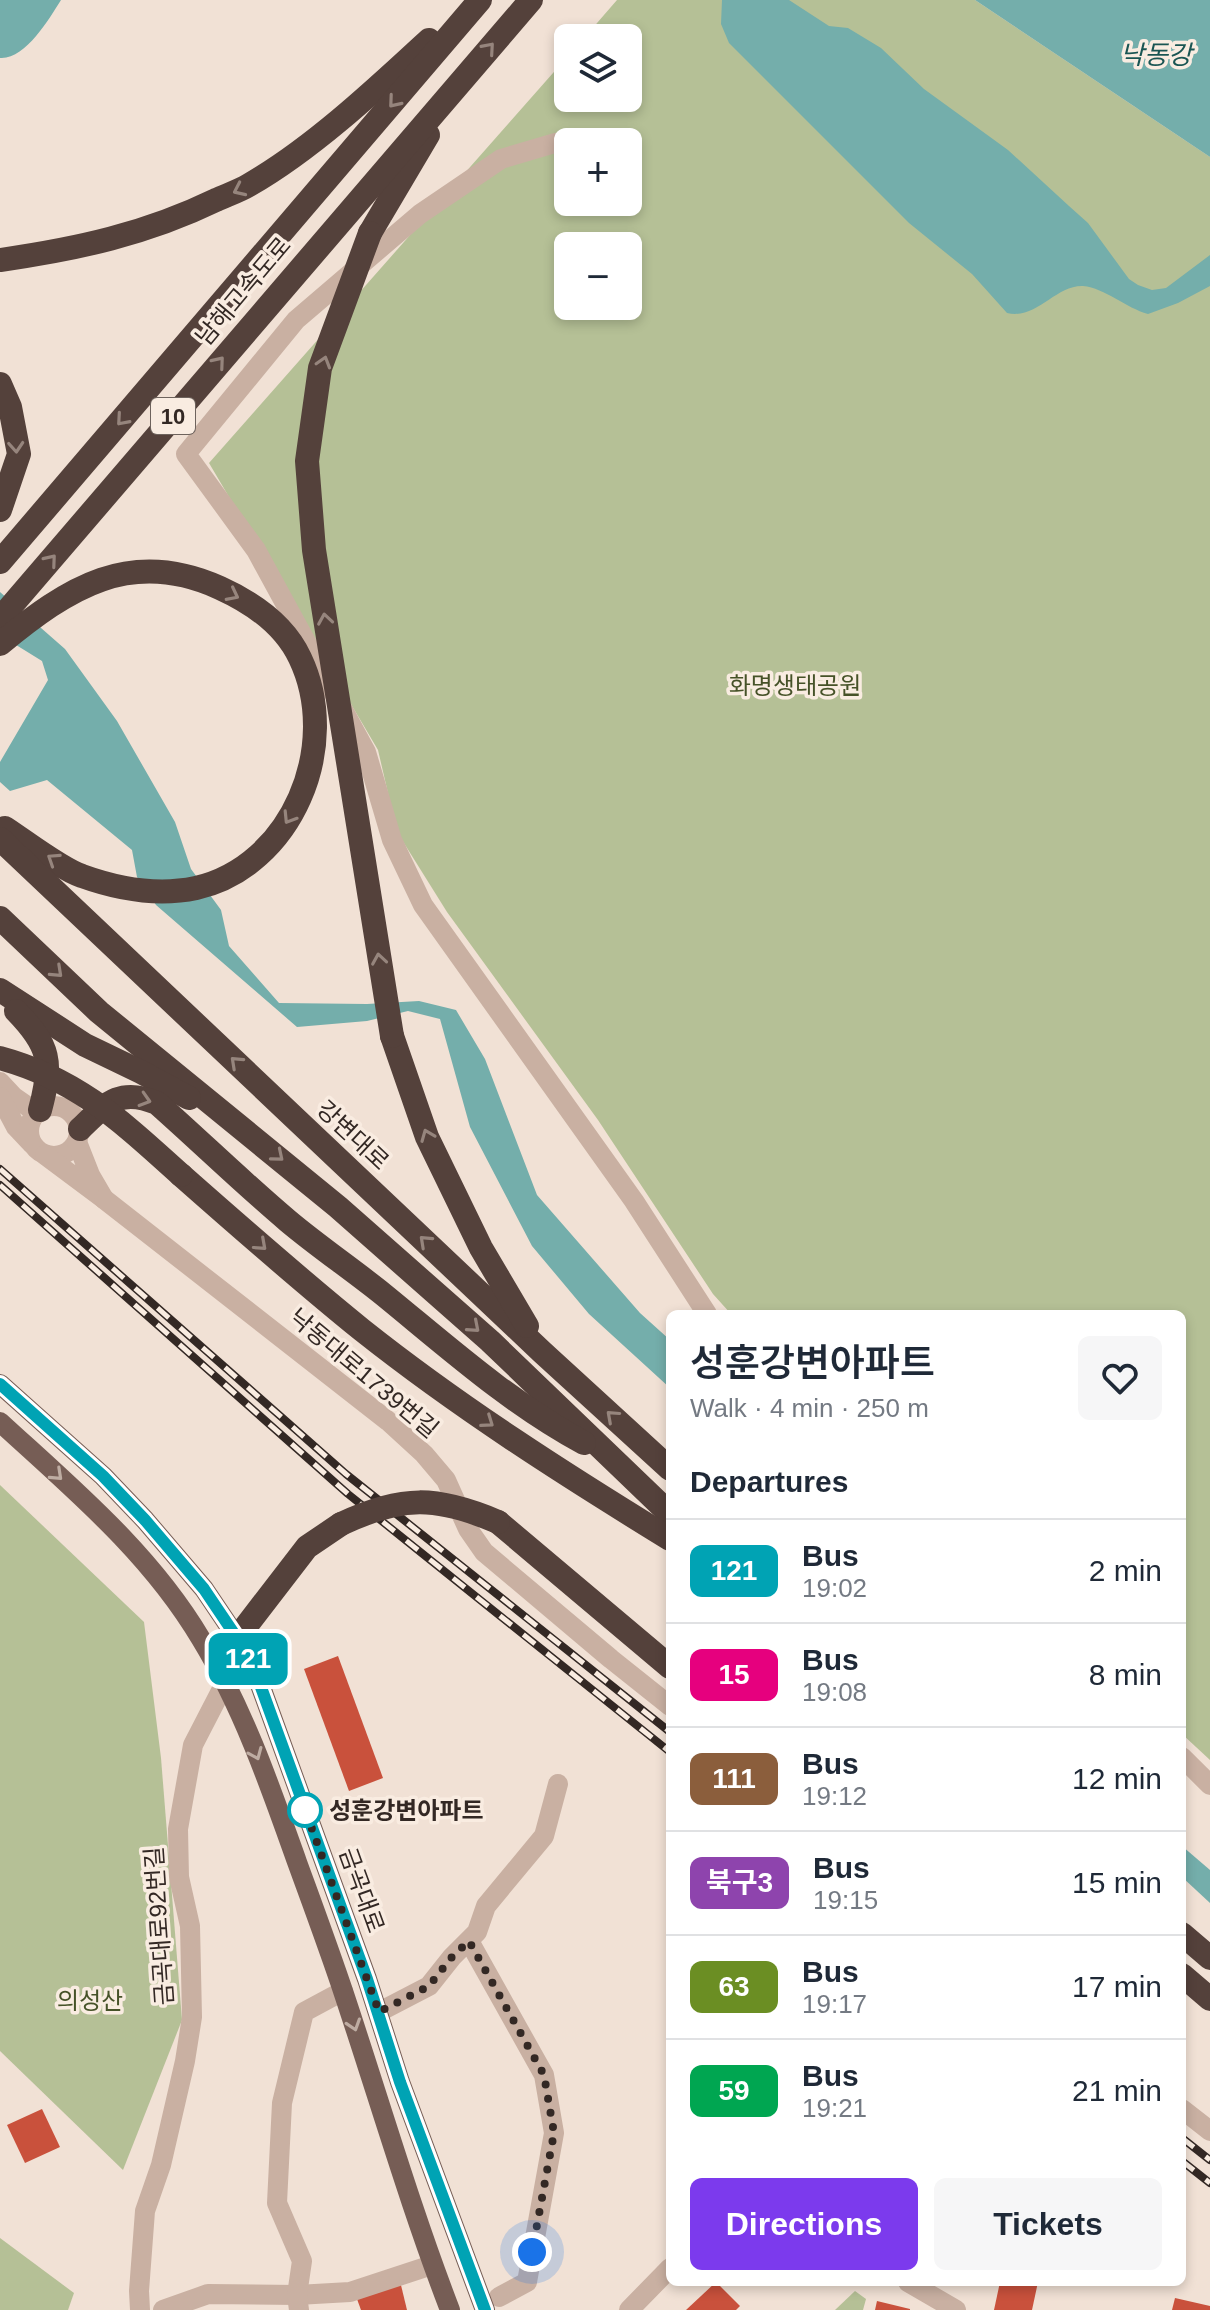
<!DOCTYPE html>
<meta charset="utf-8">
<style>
body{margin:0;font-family:Arial,"Noto Sans KR",sans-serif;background:#f6f6f7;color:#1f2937;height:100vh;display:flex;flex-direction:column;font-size:30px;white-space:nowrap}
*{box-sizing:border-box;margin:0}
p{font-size:26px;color:#747a83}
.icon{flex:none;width:44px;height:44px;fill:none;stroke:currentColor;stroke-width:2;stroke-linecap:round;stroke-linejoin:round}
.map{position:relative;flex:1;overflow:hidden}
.details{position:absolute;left:666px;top:1310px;width:520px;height:976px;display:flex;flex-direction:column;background:#fff;border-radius:12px;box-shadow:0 4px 12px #0003}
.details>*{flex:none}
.badge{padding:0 16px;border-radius:12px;font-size:28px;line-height:52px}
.controls{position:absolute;left:554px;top:24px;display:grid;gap:16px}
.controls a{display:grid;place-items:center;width:88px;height:88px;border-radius:12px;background:#fff;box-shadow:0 4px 12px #0003;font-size:40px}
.you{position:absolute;width:40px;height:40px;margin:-20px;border:6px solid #fff;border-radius:50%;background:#1a73e8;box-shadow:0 0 0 12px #1a73e833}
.map>.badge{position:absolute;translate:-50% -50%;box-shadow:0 0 0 4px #fff}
h2{padding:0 24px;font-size:30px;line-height:72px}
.round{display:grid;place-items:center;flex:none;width:84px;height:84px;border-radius:12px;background:#f6f6f7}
.head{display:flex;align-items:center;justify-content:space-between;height:136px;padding:0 24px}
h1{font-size:38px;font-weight:600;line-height:60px}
.button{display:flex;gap:16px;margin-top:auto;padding:16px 24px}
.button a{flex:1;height:92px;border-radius:12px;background:#7c3aed;color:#fff;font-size:32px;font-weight:600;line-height:92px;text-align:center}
.button a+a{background:#f6f6f7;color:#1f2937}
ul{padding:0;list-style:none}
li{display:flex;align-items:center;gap:24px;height:104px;padding:0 24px;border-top:2px solid #e0e1e3}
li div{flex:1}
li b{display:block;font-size:30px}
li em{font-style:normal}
li .badge{min-width:88px;font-weight:700;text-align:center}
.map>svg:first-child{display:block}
.green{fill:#b5c096;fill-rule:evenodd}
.water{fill:#74aeab}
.building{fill:#c9513c}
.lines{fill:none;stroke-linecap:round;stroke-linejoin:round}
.minor{stroke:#c9b0a2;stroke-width:20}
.major{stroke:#765d55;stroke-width:20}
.highway{stroke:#54413b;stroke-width:24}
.rail-casing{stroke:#332824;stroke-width:8}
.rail{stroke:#f9ece1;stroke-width:5;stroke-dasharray:15;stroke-linecap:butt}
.highway-bridge{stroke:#54413b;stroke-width:24}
.oneway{stroke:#96857d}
.oneway2{stroke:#beaca2}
.line-casing{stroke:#fff;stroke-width:18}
.line{stroke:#00a3b4;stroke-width:12}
.walk{stroke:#332824;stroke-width:8;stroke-dasharray:0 14.4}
.stop-dot{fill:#fff;stroke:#00a3b4;stroke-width:4}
.labels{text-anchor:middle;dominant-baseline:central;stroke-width:7;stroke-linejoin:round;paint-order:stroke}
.shield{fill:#f9ece1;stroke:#6e635d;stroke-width:2}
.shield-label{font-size:22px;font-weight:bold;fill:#332824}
.street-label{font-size:24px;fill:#332824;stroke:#f9ece1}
.park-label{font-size:24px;fill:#465228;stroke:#f9ece1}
.stop-label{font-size:24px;font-weight:bold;fill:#332824;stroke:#f9ece1;text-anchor:start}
.water-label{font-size:26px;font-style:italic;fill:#1a5553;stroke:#f9ece1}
</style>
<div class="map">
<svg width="1210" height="2310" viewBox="0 0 1210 2310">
<rect width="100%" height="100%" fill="#f1e1d5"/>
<!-- green -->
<g class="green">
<path d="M617,0H975L1210,157V1760L1182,1734V1314H731L713,1294L598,1120L447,912L397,832L378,750L209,463L568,56V98H628V38H584ZM568,142H628V202H568ZM568,246H628V306H568Z"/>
<path d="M0,1485L144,1622L161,1758L182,2020L123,2170L0,2051Z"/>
<path d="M0,2238L74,2293L68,2310H0Z"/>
<path d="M855,2291L866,2299L863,2310H835Z"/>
</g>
<!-- water -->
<g class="water">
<path d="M0,0H61C49,19 25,60 0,58Z"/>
<path d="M722,0H789L829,26L848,28L881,48L924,89L1008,150L1069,206L1088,223L1129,279L1138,285L1152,290L1166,288L1210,255V286L1178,303L1148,314C1126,308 1105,288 1083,286C1055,285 1037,320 1007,313L972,274L909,223L729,43L721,24Z"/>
<path d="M975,0H1210V157Z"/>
<path d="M0,592L65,649L117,721L175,822L191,869L221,910L229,946L279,1003L367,1004L419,1001L456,1010L485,1059L537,1195L640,1313L670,1340V1388L589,1314L532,1246L470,1127L440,1019L408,1011L367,1021L297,1027L156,905L137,877L132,850L47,780L10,791L0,782V762L48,680L42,661L0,635Z"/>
<path d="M1182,1846L1210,1870V1903L1182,1877Z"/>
</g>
<!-- building -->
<g class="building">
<path d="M338,1656L383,1778L349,1791L304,1669Z"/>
<path d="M42,2109L60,2147L25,2163L7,2125Z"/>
<path d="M400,2281L407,2310H361L357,2299Z"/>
<path d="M716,2282L740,2306L736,2310H686Z"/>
<path d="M1000,2282H1038L1032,2310H994Z"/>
<path d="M1175,2298L1210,2306V2310H1172Z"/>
<path d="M877,2301L910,2309V2310H875Z"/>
</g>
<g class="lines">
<!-- minor -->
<g class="minor">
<path d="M568,142L555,143L501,159L420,214L296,320L186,454L256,550L366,752L392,840L423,905L634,1201L707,1314"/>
<path d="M0,1082L14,1097L37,1113"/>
<path d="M0,1097L16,1127L32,1144"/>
<circle cx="54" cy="1131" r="25"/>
<path d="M45,1155L104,1199L90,1175L77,1142"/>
<path d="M104,1199L388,1421L424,1454L446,1480L468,1529L484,1552L611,1659L670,1706"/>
<path d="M1182,1757L1210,1785"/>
<path d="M469,1941L544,2075L554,2133L527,2282L499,2297"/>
<path d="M379,2012L429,1986L452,1957L477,1932L486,1906L544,1836L558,1784"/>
<path d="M1182,2109L1210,2131"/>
<path d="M908,2282L956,2310"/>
<path d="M140,2310L139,2291L145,2211L161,2165L185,2061L192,2017L190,1926L179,1877L178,1829L193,1745L225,1683L237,1638"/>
<path d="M163,2310L208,2294L297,2295L350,2292L432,2265"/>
<path d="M299,2310L297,2295L302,2261L277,2203L282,2103L304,2012L343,1991"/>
<path d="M629,2310L670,2268"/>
</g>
<!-- major -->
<g class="major">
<path d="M0,1384L103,1476L145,1520L204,1589L237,1638L258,1679L367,1979L400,2082L485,2310"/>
<path d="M0,1422C73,1489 150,1553 201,1639C243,1708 270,1786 297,1862C313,1906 329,1949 344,1994C379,2099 410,2206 450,2310"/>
</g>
<!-- highway -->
<g class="highway">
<path d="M370,233L428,135"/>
<path d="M0,260C77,249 146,234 216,200C227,195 239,191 249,185C312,149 376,89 429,40"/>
<path d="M0,384L10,407L19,454L0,510"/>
<path d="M0,562L480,0"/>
<path d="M0,619L531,0"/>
<path d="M0,644C68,588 130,547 220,588C253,603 284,624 300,658C342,746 292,866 196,888C158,896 118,889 82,876C61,869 25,841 5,828"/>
<path d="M0,839L542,1352L670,1469"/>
<path d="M0,918L99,1012L338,1207L490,1341L670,1514"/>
<path d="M0,990L85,1045L141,1072L189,1098"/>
<path d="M16,1011C50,1046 53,1062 40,1110"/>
<path d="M392,1036L427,1137L481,1248L527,1326"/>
<path d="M80,1129C106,1104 119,1087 157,1103C201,1142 243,1183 288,1221C319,1247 353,1270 384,1295C449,1348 510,1403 584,1443"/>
<path d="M181,1175C241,1228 300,1280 362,1330C459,1407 564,1474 670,1539"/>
<path d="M498,1522L670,1667"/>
<path d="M237,1638L307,1547L341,1524"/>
<path d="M1182,1934L1210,1958"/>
<path d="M1182,1975L1210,1999"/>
</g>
<!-- rail casing -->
<g class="rail-casing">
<g id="rail">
<path d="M0,1169L346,1474L670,1732"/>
<path d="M0,1185L348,1494L670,1752"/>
<path d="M1182,2138L1210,2160"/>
<path d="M1182,2161L1210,2183"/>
</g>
</g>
<!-- rail -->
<use href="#rail" class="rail"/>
<!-- highway-bridge -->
<g class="highway-bridge">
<path d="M370,233L320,368L307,461L314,550L392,1036"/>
<path d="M0,1058C78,1079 123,1123 181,1175"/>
<path d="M341,1524C402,1495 437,1496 498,1522"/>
</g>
</g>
<!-- one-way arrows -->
<defs><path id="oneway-chevron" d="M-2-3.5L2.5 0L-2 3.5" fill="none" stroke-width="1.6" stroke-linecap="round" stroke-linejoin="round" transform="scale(2)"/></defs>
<g class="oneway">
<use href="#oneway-chevron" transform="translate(489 48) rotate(-49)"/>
<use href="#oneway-chevron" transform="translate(394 102) rotate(130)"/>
<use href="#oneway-chevron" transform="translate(239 190) rotate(155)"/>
<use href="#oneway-chevron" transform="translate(219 362) rotate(-50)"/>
<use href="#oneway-chevron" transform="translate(324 362) rotate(-73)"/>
<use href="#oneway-chevron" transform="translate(122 420) rotate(131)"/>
<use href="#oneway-chevron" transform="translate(16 447) rotate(86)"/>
<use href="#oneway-chevron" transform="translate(51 560) rotate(-50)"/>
<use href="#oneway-chevron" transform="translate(233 595) rotate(27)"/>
<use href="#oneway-chevron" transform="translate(325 619) rotate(-99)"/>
<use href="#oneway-chevron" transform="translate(289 818) rotate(122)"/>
<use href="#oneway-chevron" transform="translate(53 859) rotate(-147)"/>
<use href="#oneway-chevron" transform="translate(379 959) rotate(-99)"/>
<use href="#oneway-chevron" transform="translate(57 972) rotate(43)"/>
<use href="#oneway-chevron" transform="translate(236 1062) rotate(-137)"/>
<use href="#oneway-chevron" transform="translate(145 1100) rotate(17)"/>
<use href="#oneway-chevron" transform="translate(427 1135) rotate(-112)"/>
<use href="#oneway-chevron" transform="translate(278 1156) rotate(40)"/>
<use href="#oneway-chevron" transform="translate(425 1241) rotate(-137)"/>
<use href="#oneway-chevron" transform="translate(261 1245) rotate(42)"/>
<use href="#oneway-chevron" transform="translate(474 1327) rotate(41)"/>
<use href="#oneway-chevron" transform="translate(612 1416) rotate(-138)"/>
<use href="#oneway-chevron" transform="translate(488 1422) rotate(35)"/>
</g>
<g class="oneway2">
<use href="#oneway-chevron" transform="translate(57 1475) rotate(43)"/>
<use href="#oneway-chevron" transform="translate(256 1754) rotate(67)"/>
<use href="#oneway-chevron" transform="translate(354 2025) rotate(72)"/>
</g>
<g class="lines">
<!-- line casing -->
<g class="line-casing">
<path id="line" d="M0,1384L103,1476L145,1520L204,1589L237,1638L258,1679L367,1979L400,2082L485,2310"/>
</g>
<!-- line -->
<use href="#line" class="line"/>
<!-- walk -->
<path class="walk" d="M305,1810L301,1799L379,2012L429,1986L452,1957L469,1941L544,2075L554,2133L532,2252"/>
</g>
<!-- markers -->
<circle class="stop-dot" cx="305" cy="1810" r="16"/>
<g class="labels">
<!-- shield labels -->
<rect class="shield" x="151" y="398" width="44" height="36" rx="6"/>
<g class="shield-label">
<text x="173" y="416">10</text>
</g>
<!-- street labels -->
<g class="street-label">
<text transform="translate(243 291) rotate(-50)">남해고속도로</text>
<text transform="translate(353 1135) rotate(43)">강변대로</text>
<text transform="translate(364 1373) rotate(40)">낙동대로1739번길</text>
<text transform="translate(362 1890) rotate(70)">금곡대로</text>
<text transform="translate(159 1926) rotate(-94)">금곡대로92번길</text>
</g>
<!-- park labels -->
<g class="park-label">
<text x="795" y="685">화명생태공원</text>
<text x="90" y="2000">의성산</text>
</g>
<!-- stop labels -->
<g class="stop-label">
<text x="329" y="1810">성훈강변아파트</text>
</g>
<!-- water labels -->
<g class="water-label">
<text x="1156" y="55">낙동강</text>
</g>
</g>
</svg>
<div class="controls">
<a><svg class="icon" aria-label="layers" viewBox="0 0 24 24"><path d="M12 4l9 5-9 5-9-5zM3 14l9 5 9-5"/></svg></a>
<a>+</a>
<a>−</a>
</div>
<div class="you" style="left:532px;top:2252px"></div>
<b class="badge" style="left:248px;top:1659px;background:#00a3b4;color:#fff">121</b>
<section class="details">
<div class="head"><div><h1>성훈강변아파트</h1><p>Walk · 4 min · 250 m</p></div><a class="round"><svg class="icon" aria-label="heart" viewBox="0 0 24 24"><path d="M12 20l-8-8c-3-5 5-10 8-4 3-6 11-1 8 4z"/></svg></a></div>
<h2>Departures</h2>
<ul>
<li><span class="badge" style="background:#00a3b4;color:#fff">121</span><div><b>Bus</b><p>19:02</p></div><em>2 min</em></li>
<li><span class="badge" style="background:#e6007e;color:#fff">15</span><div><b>Bus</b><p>19:08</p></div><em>8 min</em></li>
<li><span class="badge" style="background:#8b5e3c;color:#fff">111</span><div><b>Bus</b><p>19:12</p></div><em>12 min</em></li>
<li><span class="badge" style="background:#8e44ad;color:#fff">북구3</span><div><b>Bus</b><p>19:15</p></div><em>15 min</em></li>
<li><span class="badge" style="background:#6b8e23;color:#fff">63</span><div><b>Bus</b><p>19:17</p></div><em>17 min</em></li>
<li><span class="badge" style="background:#00a651;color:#fff">59</span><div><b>Bus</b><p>19:21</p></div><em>21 min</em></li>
</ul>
<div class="button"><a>Directions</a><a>Tickets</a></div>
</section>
</div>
